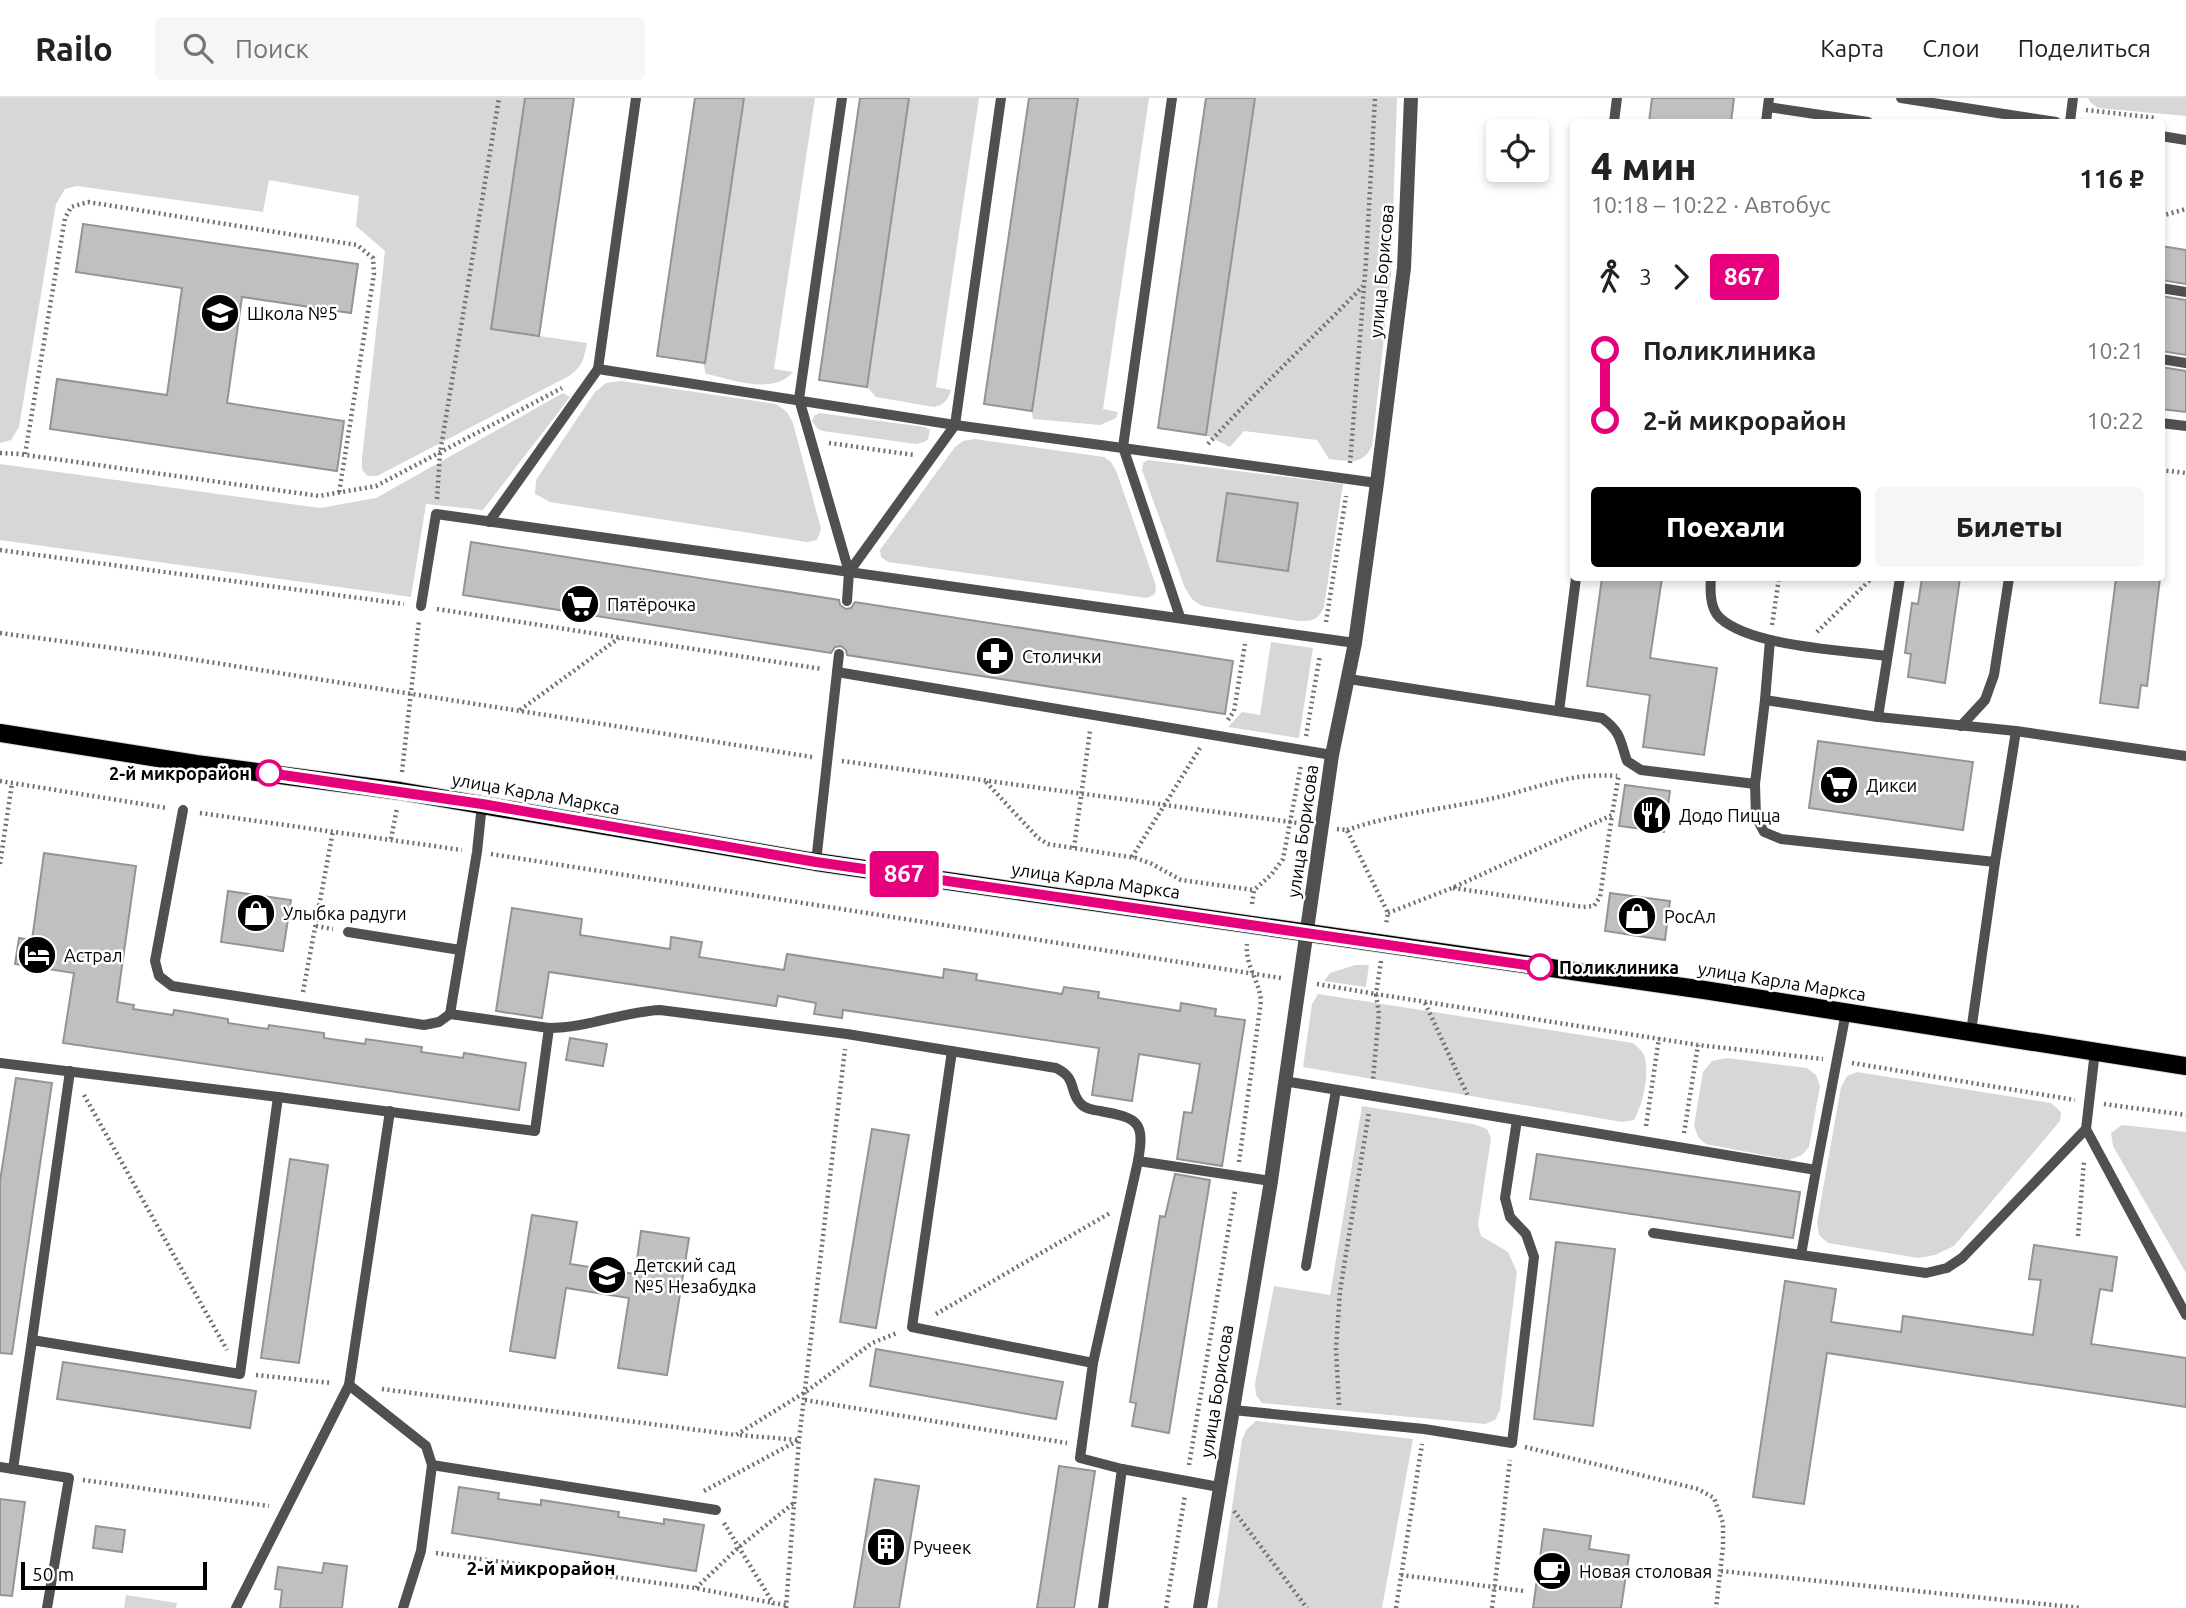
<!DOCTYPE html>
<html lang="ru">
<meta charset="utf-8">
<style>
body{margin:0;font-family:Ubuntu,sans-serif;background:#f6f6f6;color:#222;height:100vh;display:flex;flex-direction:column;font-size:26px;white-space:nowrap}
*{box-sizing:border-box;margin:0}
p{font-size:23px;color:#767676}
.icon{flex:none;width:38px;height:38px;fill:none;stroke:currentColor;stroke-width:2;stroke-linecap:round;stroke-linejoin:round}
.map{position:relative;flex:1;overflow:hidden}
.details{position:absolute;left:1570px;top:21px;width:595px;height:462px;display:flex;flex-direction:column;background:#fff;border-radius:7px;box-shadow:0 4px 10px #0003}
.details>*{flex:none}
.badge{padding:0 14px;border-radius:5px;font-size:24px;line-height:46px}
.controls{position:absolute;left:1486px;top:21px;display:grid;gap:14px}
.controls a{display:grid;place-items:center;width:63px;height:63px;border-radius:7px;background:#fff;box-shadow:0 4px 10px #0003;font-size:35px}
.scale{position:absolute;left:21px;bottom:18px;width:186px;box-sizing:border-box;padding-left:7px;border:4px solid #000;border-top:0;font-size:19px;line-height:24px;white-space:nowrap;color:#000;-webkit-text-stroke:5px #fff;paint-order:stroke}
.map>.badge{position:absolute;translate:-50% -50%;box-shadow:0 0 0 4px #fff}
.legs{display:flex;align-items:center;gap:10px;height:77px;padding:0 21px;font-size:23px}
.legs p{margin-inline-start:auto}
.head{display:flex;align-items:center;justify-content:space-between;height:119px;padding:0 21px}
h1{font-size:38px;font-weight:800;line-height:52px}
.button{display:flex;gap:14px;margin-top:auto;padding:14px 21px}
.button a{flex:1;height:80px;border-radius:7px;background:#000;color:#fff;font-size:28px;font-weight:800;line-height:80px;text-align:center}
.button a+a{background:#f6f6f6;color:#222}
ul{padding:0 21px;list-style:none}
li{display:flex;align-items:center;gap:24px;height:70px;font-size:26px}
li i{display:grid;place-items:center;width:10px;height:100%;margin:0 9px;background:currentColor}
li i::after{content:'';width:18px;height:18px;margin:-9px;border:5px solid;border-radius:50%;background:#fff}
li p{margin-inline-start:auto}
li:first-child i{background:linear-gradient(#0000 50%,currentColor 0)}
li:last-child i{background:linear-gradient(currentColor 50%,#0000 0)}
header{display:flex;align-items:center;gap:42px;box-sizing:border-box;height:98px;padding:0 35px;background:#fff;border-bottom:2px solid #e0e0e0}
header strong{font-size:33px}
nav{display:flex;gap:38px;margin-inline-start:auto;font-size:24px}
.search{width:490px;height:63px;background:#f6f6f6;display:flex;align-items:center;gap:18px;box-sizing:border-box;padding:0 24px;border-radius:7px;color:#767676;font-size:26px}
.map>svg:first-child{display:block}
.green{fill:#d7d7d7}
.building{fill:#c0c0c0;stroke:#949494;stroke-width:2}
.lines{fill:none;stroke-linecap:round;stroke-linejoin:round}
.primary-casing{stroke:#dbdbdb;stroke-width:20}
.path{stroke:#727272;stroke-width:4.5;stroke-dasharray:2 3.5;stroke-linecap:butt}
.service{stroke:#505050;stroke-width:10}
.tertiary{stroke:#505050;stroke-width:14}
.primary{stroke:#000;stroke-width:18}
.line-1-casing{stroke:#fff;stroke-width:16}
.line-1{stroke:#e6007e;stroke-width:10}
.stop-1-dot{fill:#fff;stroke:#e6007e;stroke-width:3.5}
.labels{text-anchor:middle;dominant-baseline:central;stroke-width:5;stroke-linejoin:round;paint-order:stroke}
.street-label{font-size:18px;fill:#000;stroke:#fff}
.poi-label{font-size:18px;fill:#000;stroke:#fff;text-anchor:start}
.stop-label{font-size:18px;font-weight:bold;fill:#000;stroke:#fff;text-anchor:end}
.neighbourhood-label{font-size:19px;font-weight:bold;fill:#000;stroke:#fff}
</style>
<header>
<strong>Railo</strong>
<div class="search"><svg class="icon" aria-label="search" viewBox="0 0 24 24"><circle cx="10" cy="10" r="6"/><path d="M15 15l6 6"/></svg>Поиск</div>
<nav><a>Карта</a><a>Слои</a><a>Поделиться</a></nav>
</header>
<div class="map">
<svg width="2186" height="1510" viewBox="0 0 2186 1510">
<rect width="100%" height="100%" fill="#fff"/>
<!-- green -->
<g class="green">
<path d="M0,0H525L491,231L587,245C584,261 582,269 569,278L377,378H368L362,372V360L385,153L356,128L359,98L269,82L263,114L77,88L65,91L56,106L19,329L11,342L0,345Z"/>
<path d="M743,0H815L774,271L793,274C772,298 733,281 706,276L703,265Z"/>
<path d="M909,0H979L936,289L951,292C948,302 944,307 934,309L876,299L867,289Z"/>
<path d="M1078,0H1149L1103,311L1118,314L1116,320L1100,327L1033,321L1032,313Z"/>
<path d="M1255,0H1397L1391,176L1372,348C1363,368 1348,363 1329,361L1317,342L1244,333L1230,349L1206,337Z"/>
<path d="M2088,0H2186V18L2098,10L2090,4Z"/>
<path d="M621,283L776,306L787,314L793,325L821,431L817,442L807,444L550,404L535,396L536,382L595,294L606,285Z"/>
<path d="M563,295L570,299L483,412L426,406L411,499L0,442V366L320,410L376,400Z"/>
<path d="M819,315L925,329L930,332L928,341L924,344L916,346L823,333L818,331L812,323L814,318Z"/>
<path d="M974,341L1104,359L1111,364L1117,375L1156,488L1155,496L1147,500L888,464L881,459L880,452L955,349L963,343Z"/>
<path d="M1148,362L1343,386L1324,509C1318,522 1313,523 1299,523L1202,508L1192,501L1185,490L1142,372L1143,365Z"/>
<path d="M1271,544L1313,550L1299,640L1228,629L1242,614L1260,617Z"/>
<path d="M1355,867H1369L1366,889L1324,883L1330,875Z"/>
<path d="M1318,896L1633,945C1637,949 1642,952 1644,957C1650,975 1643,1006 1634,1022L1622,1024L1303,969L1312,906Z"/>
<path d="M1727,960L1807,970L1816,977L1820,988L1809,1049L1802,1057L1789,1062L1706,1046L1698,1039L1694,1027L1703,974L1712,963Z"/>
<path d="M1857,974L2051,1005L2061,1014L2060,1023L1954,1148L1935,1157L1918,1160L1828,1145L1819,1137L1817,1125L1841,989L1847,978Z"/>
<path d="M1362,1008L1473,1026L1487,1031L1491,1040L1478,1127L1481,1138L1508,1154L1517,1174L1500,1312L1495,1322L1485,1326L1262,1305L1256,1297L1255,1286L1274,1188L1330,1197Z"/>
<path d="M2122,1027L2186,1034V1175L2113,1048L2111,1035Z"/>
<path d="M1256,1323L1413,1341L1382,1510H1217L1242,1342L1246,1332Z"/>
<path d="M126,1497L177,1505L176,1510H124Z"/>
</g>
<!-- building -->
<g class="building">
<path d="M525,0H574L539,238L491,231Z"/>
<path d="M695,0H744L705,265L657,258Z"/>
<path d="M860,0H909L867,289L819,282Z"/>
<path d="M1029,0H1078L1032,313L984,306Z"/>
<path d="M1206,0H1255L1206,337L1158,330Z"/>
<path d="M1652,0H1734L1731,24H1649Z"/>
<path d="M83,126L358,166L351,215L242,199L227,305L344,323L337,373L50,331L57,281L167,297L182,190L76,174Z"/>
<path d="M2161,148L2186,152V186L2161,182Z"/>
<path d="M2161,198L2186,202V257L2161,253Z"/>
<path d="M2161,269L2186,273V314L2161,311Z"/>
<path d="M1227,395L1298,405L1288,473L1217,463Z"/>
<path d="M471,444L839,502L840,507L846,511L851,510L855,504L1233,563L1225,616L847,557L846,552L841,548L835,549L831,555L463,497Z"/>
<path d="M1602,480H1662L1650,560L1717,570L1704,657L1643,649L1650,597L1587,588Z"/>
<path d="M1922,480H1960L1945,585L1908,579L1911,556L1905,555L1912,505L1918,506Z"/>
<path d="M2116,480H2160L2147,588L2141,587L2138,610L2100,605Z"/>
<path d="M1818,643L1973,664L1963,732L1809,710Z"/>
<path d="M1625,687L1670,693L1664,734L1619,728Z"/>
<path d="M44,755L136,768L117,904L134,907L133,911L173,917L174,912L228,921V925L268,931L269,927L324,935V940L365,946L366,941L422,949L421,954L463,960L464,955L526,965L519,1012L63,945L74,875L15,866L19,840L32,842Z"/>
<path d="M228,793L291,802L283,853L221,844Z"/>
<path d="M1610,795L1670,803L1665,842L1605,833Z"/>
<path d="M512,810L582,821L580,837L670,851L671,839L702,844L699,859L784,872L787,856L943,880L944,871L977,876L976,882L1062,896L1064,889L1099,894L1098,900L1180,913L1181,905L1216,911L1215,918L1245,922L1222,1068L1177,1061L1184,1014L1192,1015L1200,966L1139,956L1132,1003L1092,997L1099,950L843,912L842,920L814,916L816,905L778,898L776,908L549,874L542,920L496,913Z"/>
<path d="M570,940L607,946L603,968L566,962Z"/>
<path d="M16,980L52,985L12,1256L0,1255V1083Z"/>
<path d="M872,1031L909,1037L876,1230L840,1224Z"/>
<path d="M1537,1056L1800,1094L1793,1140L1530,1101Z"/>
<path d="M290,1061L328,1067L299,1265L261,1260Z"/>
<path d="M1175,1076L1210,1082L1169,1335L1132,1328L1136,1305L1130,1304L1160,1118L1165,1119Z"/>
<path d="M532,1117L577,1124L570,1166L635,1176L641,1133L689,1140L667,1277L618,1270L629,1200L566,1190L555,1260L510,1253Z"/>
<path d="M1556,1144L1615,1151L1593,1328L1534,1321Z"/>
<path d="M2034,1147L2117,1159L2112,1193L2100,1191L2091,1246L2186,1260V1309L1827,1255L1804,1406L1753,1399L1785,1183L1836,1191L1831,1224L1901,1234L1903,1218L2033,1237L2041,1182L2029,1181Z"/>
<path d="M876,1251L1063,1284L1056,1321L870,1288Z"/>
<path d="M63,1264L256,1293L250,1330L57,1301Z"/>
<path d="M1059,1368L1095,1373L1074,1510H1037Z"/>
<path d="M875,1381L919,1388L899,1510H854Z"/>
<path d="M459,1389L499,1395L498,1401L541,1407V1402L619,1414L618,1419L664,1426V1421L704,1427L696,1473L452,1435Z"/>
<path d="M0,1401L25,1404L12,1498L0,1497Z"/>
<path d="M96,1428L125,1432L122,1454L93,1450Z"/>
<path d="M1544,1431L1591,1438L1589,1451L1629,1457L1621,1510H1533Z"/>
<path d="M324,1465L347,1468L342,1510H280L282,1492L275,1491L278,1469L322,1475Z"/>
</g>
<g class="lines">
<!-- primary casing -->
<g class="primary-casing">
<path id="primary" d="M0,635L196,666L400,693L816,764L1704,892L2186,968"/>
</g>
<!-- path -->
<g class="path">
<path d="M2086,12L2157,20"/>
<path d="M2161,118L2186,111"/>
<path d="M829,345L914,357"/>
<path d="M1208,346C1258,291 1312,241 1363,188"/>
<path d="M0,355L19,356L319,398L376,388L562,290"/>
<path d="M25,356L65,120L71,109L88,104L357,147L373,160L374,176L339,395"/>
<path d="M1350,365L1366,164L1375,0"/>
<path d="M2161,372L2186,375"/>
<path d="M437,401L440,355L499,0"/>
<path d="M0,452L404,506"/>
<path d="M437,511L822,571"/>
<path d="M1326,524L1346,398"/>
<path d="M1772,527L1779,480"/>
<path d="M1817,534L1872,480"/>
<path d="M0,535L165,557L812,659"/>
<path d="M520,612L619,540"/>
<path d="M1228,622L1234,613L1245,546"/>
<path d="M1306,638L1320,557"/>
<path d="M842,663L1305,726"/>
<path d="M402,674L419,523"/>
<path d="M0,683L167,710"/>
<path d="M986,684L1038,740L1048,746L1136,760L1152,766L1181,782L1254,792"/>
<path d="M200,715L462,752"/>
<path d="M1337,731L1347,732L1388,815L1386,827"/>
<path d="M1347,732C1393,716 1443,711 1490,701C1536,691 1569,674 1617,678"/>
<path d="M391,741L397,710"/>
<path d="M1074,750L1090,633"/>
<path d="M491,756L1281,880"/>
<path d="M1132,759L1200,650"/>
<path d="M0,766L12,685"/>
<path d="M1453,790L1583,809L1594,808L1600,799L1612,717"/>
<path d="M1252,806L1254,792L1271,777L1283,761L1301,667"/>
<path d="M1388,815L1452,790L1612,717L1619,676"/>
<path d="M316,828L333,831"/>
<path d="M1381,863L1376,896L1698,947L1823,961"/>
<path d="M1317,886L1376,896L1379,916L1373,981"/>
<path d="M303,894L333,733"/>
<path d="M1425,905L1468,998"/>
<path d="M1852,965L2075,1002"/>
<path d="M84,997L227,1252"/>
<path d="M2104,1006L2186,1017"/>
<path d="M1646,1028L1659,940"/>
<path d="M1684,1035L1698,947"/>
<path d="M1239,1064L1261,903C1259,881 1245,868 1247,846"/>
<path d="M2078,1138L2084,1063"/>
<path d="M936,1216L1110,1115"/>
<path d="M256,1277L331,1285"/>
<path d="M382,1291L736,1337L807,1293L872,1245L897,1235"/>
<path d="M805,1302L1067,1345"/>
<path d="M1339,1307L1336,1251L1340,1193L1369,1014"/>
<path d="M1525,1349L1698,1391L1714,1400L1723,1425V1449L1716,1510"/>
<path d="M1189,1367L1235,1093"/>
<path d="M83,1382L269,1408"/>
<path d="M704,1393L799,1342L738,1337"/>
<path d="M1234,1413L1307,1510"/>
<path d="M724,1425L773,1505L787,1507"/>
<path d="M436,1455L695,1490L773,1505"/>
<path d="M1721,1473L2082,1510"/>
<path d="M1401,1477L1524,1493"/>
<path d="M696,1490L739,1449L795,1404"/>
<path d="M786,1510L799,1342L845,951"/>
<path d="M1166,1510L1185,1397"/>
<path d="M1396,1510L1422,1346"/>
<path d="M1492,1510L1510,1362"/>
</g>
<!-- service -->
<g class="service">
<path d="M842,0L799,301L849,474L955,327L1001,0"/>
<path d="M1172,0L1123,349L1180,519"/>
<path d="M1901,0L2056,24"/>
<path d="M1768,9L1868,24"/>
<path d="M1614,24L1617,0"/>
<path d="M1766,24L1769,0"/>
<path d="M2070,24L2073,0"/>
<path d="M2161,38L2186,42"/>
<path d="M2161,190L2186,194"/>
<path d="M2161,261L2186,265"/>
<path d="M598,271L636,0"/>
<path d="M2161,325L2186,328"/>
<path d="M489,424L598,271L955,327L1377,385"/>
<path d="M1711,480C1710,492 1710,511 1720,520C1752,549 1844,552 1886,558"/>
<path d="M847,503L849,474"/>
<path d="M421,508L436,416L1355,545"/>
<path d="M837,574L1332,657"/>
<path d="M1349,581L1602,620C1621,634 1620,642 1627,663L1641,672L1755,686L1765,602L1878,619L2016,633L2186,658"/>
<path d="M1765,602L1770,542"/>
<path d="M1559,613L1576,480"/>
<path d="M1878,619L1900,480"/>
<path d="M1961,628L1985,602L1994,577L2009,480"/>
<path d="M1755,686L1756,719L1764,734L1781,741L1995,764L1971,934"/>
<path d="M183,712L155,863L159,878L172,888L424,927L439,924L450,916"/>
<path d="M816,764L839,556"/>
<path d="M1995,764L2016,633"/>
<path d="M348,834L460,852"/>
<path d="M549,930C588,930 621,914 660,912L847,936L1056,970C1078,981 1068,991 1080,1005C1085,1011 1093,1012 1100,1013C1139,1020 1145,1024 1138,1063L1271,1083"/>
<path d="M952,953L912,1229L1093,1265L1080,1360L1122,1371L1219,1389"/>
<path d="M2095,953L2086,1031L2186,1217"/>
<path d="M0,965L278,999L535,1033L549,930L450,916L477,754L482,706"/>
<path d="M70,973L32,1242L240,1276L278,999"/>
<path d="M1517,1022L1816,1072L1801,1157L1653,1135"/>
<path d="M1816,1072L1846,914"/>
<path d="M1801,1157L1926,1175L1947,1170L1962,1160L2086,1031"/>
<path d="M1306,1168L1336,992"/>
<path d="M1093,1265L1138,1063"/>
<path d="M349,1287L426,1348L432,1367L421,1453L403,1510"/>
<path d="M1233,1312L1424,1331L1512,1345L1534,1159L1526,1136L1510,1119L1505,1100L1517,1022L1284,983"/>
<path d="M432,1367L716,1412"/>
<path d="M0,1369L69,1380L47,1510"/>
<path d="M13,1371L32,1242"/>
<path d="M236,1510L349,1287L390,1013"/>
<path d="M1103,1510L1122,1371"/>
</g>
<!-- tertiary -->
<path class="tertiary" d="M1200,1510L1271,1083L1332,657L1355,545L1377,385L1404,170L1411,0"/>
<!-- primary -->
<use href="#primary" class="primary"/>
</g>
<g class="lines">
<!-- line-1 casing -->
<g class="line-1-casing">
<path id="line-1" d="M269,675L482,706L816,764L1540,869"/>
</g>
<!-- line-1 -->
<use href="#line-1" class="line-1"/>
</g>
<!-- icons -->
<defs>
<g id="school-disc" transform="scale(2.0125)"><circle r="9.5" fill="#000" stroke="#fff"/><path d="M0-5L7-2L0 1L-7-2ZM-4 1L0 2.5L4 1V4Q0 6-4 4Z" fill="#fff"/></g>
<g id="supermarket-disc" transform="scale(2.0125)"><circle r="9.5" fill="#000" stroke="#fff"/><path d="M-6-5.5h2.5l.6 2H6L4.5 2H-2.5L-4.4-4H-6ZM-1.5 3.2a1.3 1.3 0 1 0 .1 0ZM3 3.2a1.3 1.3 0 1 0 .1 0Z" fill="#fff"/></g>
<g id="pharmacy-disc" transform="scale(2.0125)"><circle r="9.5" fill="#000" stroke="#fff"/><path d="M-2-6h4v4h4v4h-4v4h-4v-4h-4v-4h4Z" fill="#fff"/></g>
<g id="restaurant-disc" transform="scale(2.0125)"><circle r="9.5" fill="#000" stroke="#fff"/><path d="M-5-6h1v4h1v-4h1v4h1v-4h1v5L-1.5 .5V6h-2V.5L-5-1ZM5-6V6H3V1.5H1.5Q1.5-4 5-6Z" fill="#fff"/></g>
<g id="shop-disc" transform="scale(2.0125)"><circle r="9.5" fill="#000" stroke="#fff"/><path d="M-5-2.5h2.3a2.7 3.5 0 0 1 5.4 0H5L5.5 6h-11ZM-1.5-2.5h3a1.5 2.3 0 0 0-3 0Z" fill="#fff"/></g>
<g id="hotel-disc" transform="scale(2.0125)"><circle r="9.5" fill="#000" stroke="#fff"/><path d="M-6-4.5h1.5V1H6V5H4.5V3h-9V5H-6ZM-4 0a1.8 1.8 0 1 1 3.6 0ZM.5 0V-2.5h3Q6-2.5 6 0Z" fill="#fff"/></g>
<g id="building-disc" transform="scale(2.0125)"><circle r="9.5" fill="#000" stroke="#fff"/><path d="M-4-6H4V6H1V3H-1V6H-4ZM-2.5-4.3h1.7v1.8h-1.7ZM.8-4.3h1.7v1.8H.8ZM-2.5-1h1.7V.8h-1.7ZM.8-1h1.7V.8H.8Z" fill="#fff"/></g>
<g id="cafe-disc" transform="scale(2.0125)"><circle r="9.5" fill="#000" stroke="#fff"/><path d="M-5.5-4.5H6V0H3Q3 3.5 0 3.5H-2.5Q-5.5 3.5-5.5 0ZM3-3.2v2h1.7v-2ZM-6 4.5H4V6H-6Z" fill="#fff"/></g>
</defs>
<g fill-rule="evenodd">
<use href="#school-disc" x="220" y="215"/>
<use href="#supermarket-disc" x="580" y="506"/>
<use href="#pharmacy-disc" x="995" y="558"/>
<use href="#supermarket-disc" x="1839" y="687"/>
<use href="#restaurant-disc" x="1652" y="717"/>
<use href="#shop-disc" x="256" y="815"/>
<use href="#shop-disc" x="1637" y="818"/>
<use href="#hotel-disc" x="37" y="857"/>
<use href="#school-disc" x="607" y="1177"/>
<use href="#building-disc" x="886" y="1449"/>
<use href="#cafe-disc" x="1552" y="1473"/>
</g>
<!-- markers -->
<g class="stop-1-dot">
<circle cx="269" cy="675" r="12"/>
<circle cx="1540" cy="869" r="12"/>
</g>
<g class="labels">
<!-- street labels -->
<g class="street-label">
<text transform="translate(1381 173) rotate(-85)">улица Борисова</text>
<text transform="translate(536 695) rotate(10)">улица Карла Маркса</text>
<text transform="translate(1302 733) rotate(-82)">улица Борисова</text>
<text transform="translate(1096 782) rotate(8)">улица Карла Маркса</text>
<text transform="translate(1782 883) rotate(9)">улица Карла Маркса</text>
<text transform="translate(1216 1293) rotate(-81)">улица Борисова</text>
</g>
<!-- poi labels -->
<g class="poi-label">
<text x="247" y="215">Школа №5</text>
<text x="607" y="506">Пятёрочка</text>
<text x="1022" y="558">Столички</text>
<text x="1866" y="687">Дикси</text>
<text x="1679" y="717">Додо Пицца</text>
<text x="283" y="815">Улыбка радуги</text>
<text x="1664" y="818">РосАл</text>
<text x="64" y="857">Астрал</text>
<text x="634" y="1167">Детский сад<tspan x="634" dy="21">№5 Незабудка</tspan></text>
<text x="913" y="1449">Ручеек</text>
<text x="1579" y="1473">Новая столовая</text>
</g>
<!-- stop labels -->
<g class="stop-label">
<text x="250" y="675">2-й микрорайон</text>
<text x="1559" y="869" text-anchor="start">Поликлиника</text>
</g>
<!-- neighbourhood labels -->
<g class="neighbourhood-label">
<text x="541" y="1470">2-й микрорайон</text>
</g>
</g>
</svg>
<div class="controls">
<a><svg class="icon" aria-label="locate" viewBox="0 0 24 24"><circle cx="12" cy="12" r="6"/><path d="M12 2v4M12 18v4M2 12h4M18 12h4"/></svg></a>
</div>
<div class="scale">50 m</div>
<b class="badge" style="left:904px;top:776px;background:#e6007e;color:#fff">867</b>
<section class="details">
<div class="head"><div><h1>4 мин</h1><p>10:18 – 10:22 · Автобус</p></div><b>116 ₽</b></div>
<div class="legs"><svg class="icon" aria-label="walk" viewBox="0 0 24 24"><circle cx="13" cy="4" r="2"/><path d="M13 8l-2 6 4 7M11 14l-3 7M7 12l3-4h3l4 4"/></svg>3<svg class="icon" aria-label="forward" viewBox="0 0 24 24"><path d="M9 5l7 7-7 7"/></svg><b class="badge" style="background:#e6007e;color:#fff">867</b></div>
<ul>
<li><i style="color:#e6007e"></i><b>Поликлиника</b><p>10:21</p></li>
<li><i style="color:#e6007e"></i><b>2-й микрорайон</b><p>10:22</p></li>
</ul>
<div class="button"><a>Поехали</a><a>Билеты</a></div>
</section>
</div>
